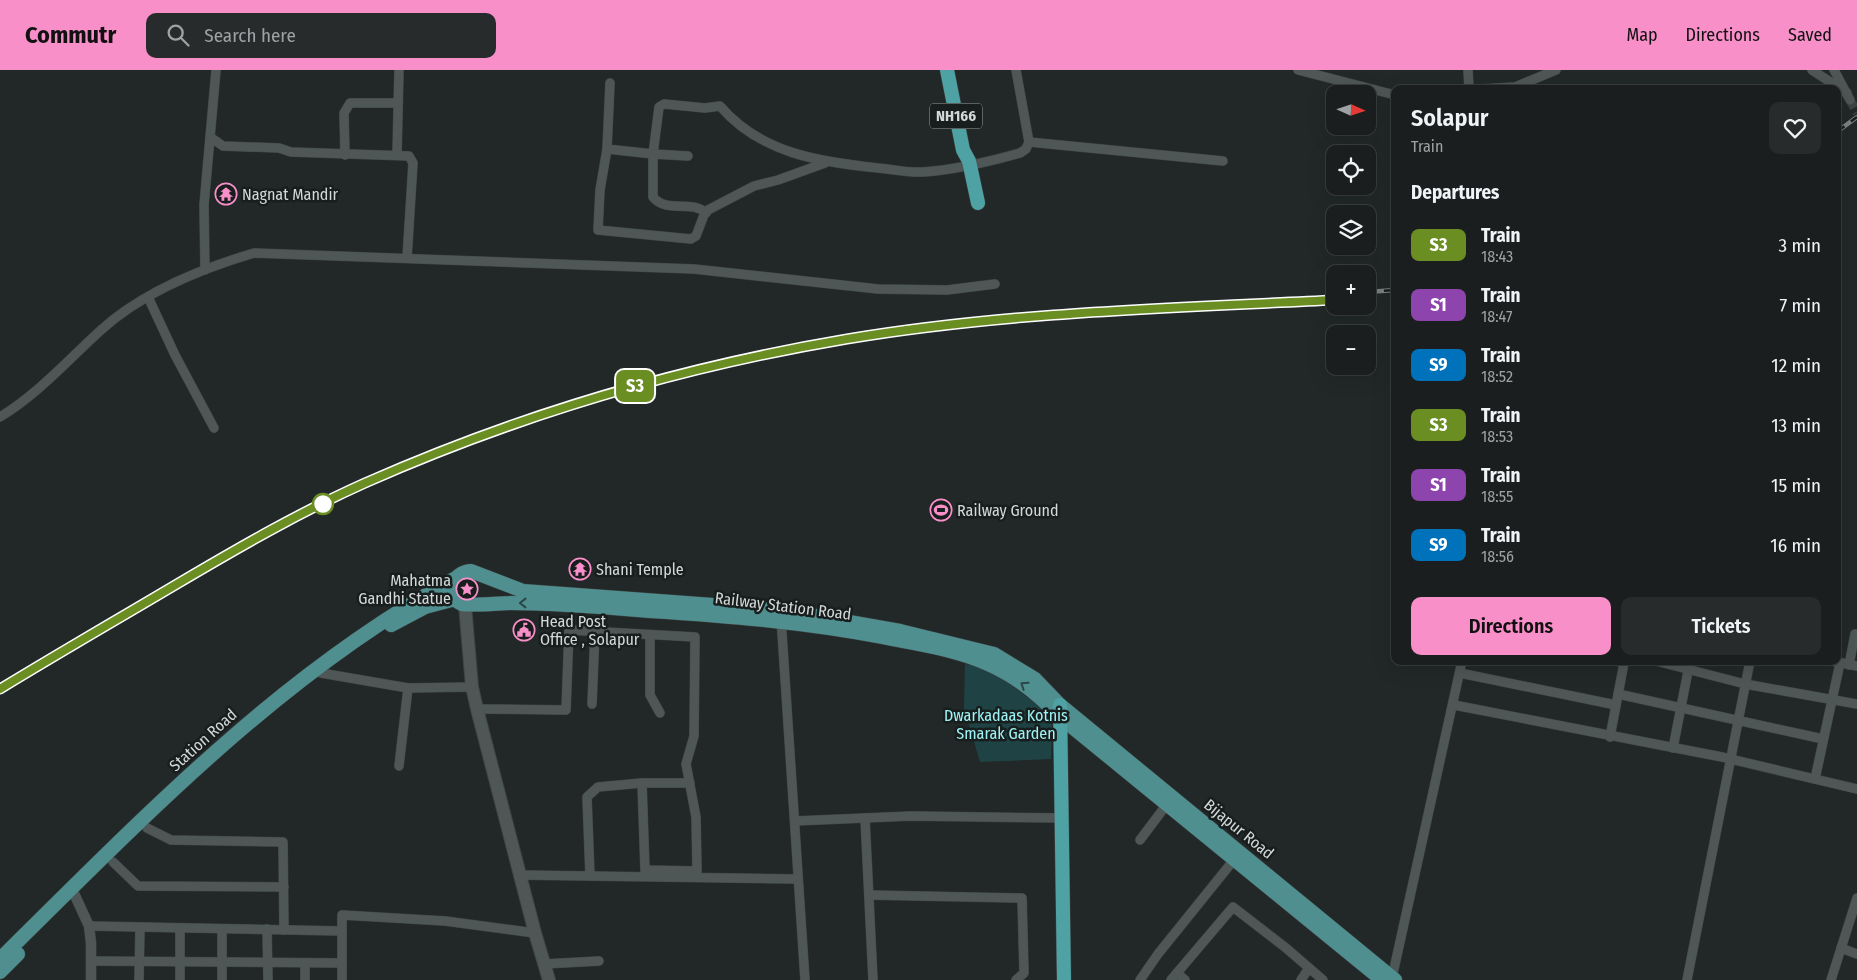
<!DOCTYPE html>
<meta charset="utf-8">
<style>
body{margin:0;font-family:"Fira Sans Condensed",sans-serif;background:#272b2b;color:#f1f3f6;height:100vh;display:flex;flex-direction:column;font-size:19px;white-space:nowrap}
*{box-sizing:border-box;margin:0}
p{font-size:16px;color:#9fa2a4}
.icon{flex:none;width:28px;height:28px;fill:none;stroke:currentColor;stroke-width:2;stroke-linecap:round;stroke-linejoin:round}
.map{position:relative;flex:1;overflow:hidden}
.drawer{position:absolute;left:1391px;top:15px;width:450px;height:580px;display:flex;flex-direction:column;background:#1a1e1e;border-radius:10px;box-shadow:0 5px 20px #0002,0 0 0 1px #383c3c}
.drawer>*{flex:none}
.badge{padding:0 10px;border-radius:8px;font-size:18px;line-height:32px}
.needle{width:32px;rotate:93deg}
.fabs{position:absolute;left:1326px;top:15px;display:grid;gap:10px}
.fabs a{display:grid;place-items:center;width:50px;height:50px;border-radius:10px;background:#1a1e1e;box-shadow:0 5px 20px #0002,0 0 0 1px #383c3c;font-size:25px}
.map>.badge{position:absolute;translate:-50% -50%;box-shadow:0 0 0 2px #fff}
h2{padding:0 20px;font-size:19px;line-height:45px}
.round{display:grid;place-items:center;flex:none;width:52px;height:52px;border-radius:10px;background:#272b2b}
.head{display:flex;align-items:center;justify-content:space-between;height:85px;padding:0 20px}
h1{font-size:24px;font-weight:600;line-height:38px}
.primary-button{display:flex;gap:10px;margin-top:auto;padding:10px 20px}
.primary-button a{flex:1;height:58px;border-radius:10px;background:#f98fc9;color:#111;font-size:20px;font-weight:600;line-height:58px;text-align:center}
.primary-button a+a{background:#272b2b;color:#f1f3f6}
ul{padding:0;list-style:none}
li{display:flex;align-items:center;gap:15px;height:60px;padding:0 20px}
li div{flex:1}
li b{display:block;font-size:19px}
li em{font-style:normal}
li .badge{min-width:55px;font-weight:700;text-align:center}
header{display:flex;align-items:center;gap:30px;box-sizing:border-box;height:70px;padding:0 25px;background:#f98fc9;color:#111}
header strong{font-size:24px}
nav{display:flex;gap:28px;margin-inline-start:auto;font-size:18px}
.search{width:350px;height:45px;background:#272b2b;display:flex;align-items:center;gap:12px;box-sizing:border-box;padding:0 18px;border-radius:10px;color:#9fa2a4;font-size:19px}
.map>svg:first-child{display:block}
.green{fill:#1f4344}
.lines{fill:none;stroke-linecap:round;stroke-linejoin:round}
.minor-tunnel{stroke:#3d4242;stroke-width:9;stroke-dasharray:9 4.5;stroke-linecap:butt}
.minor-casing{stroke:#3f4545;stroke-width:10}
.tertiary-casing{stroke:#3f4545;stroke-width:11}
.secondary-casing{stroke:#3f4545;stroke-width:14}
.primary-casing{stroke:#3f4545;stroke-width:15}
.trunk-casing{stroke:#3f4545;stroke-width:15}
.minor{stroke:#4f5656;stroke-width:9}
.tertiary{stroke:#4f5656;stroke-width:10}
.secondary{stroke:#4f5656;stroke-width:12}
.primary{stroke:#4f8f90;stroke-width:14}
.trunk{stroke:#4fa2a4;stroke-width:14}
.rail-casing{stroke:#7c8181;stroke-width:4.5}
.rail{stroke:#181e1e;stroke-width:2.5;stroke-dasharray:8;stroke-linecap:butt}
.oneway{stroke:#2b4646}
.line-casing{stroke:#fff;stroke-width:11}
.line{stroke:#6b8e23;stroke-width:8}
.stop-dot{fill:#fff;stroke:#6b8e23;stroke-width:2.5}
.labels{text-anchor:middle;dominant-baseline:central;stroke-width:5;stroke-linejoin:round;paint-order:stroke}
.shield{fill:#181e1e;stroke:#9ca0a0;stroke-width:1}
.shield-label{font-size:15px;font-weight:bold;fill:#d4d8d8}
.poi-label{font-size:16px;fill:#d4d8d8;stroke:#181e1e;text-anchor:start}
.street-label{font-size:16px;fill:#d4d8d8;stroke:#181e1e}
.park-label{font-size:16px;fill:#9ef4f5;stroke:#181e1e}
</style>
<header>
<strong>Commutr</strong>
<div class="search"><svg class="icon" aria-label="search" viewBox="0 0 24 24"><circle cx="10" cy="10" r="6"/><path d="M15 15l6 6"/></svg>Search here</div>
<nav><a>Map</a><a>Directions</a><a>Saved</a></nav>
</header>
<div class="map">
<svg width="1857" height="910" viewBox="0 0 1857 910">
<rect width="100%" height="100%" fill="#222828"/>
<!-- green -->
<path class="green" d="M965,594L984,598L997,605L1038,635L1052,655L1051,689L980,692L964,638Z"/>
<g class="lines">
<!-- minor-tunnel -->
<path class="minor-tunnel" d="M1850,30L1857,43"/>
<!-- minor casing -->
<g class="minor-casing">
<g id="minor">
<path d="M1298,0L1395,25"/>
<path d="M1468,0L1469,19"/>
<path d="M1812,0L1847,23"/>
<path d="M1834,0L1850,30"/>
<path d="M610,13L607,79L653,84L659,37L664,34L705,38L720,36C760,83 819,92 878,98C892,99 908,103 923,102C956,100 988,92 1020,83L1026,79L1029,72L1016,0"/>
<path d="M1481,19L1515,17L1556,0"/>
<path d="M210,67L223,76L279,78L291,82L409,86L413,93L407,188"/>
<path d="M1029,72L1223,91"/>
<path d="M607,79L600,120L598,160L691,169L696,166L704,145L708,140L754,116L778,110L825,93"/>
<path d="M397,84L399,0"/>
<path d="M345,85L344,43L350,33H398"/>
<path d="M688,86L653,84V127C667,144 691,129 706,143"/>
<path d="M205,200L204,135L216,0"/>
<path d="M148,227L175,285L214,358"/>
<path d="M0,347C38,324 69,289 101,260C143,222 200,199 254,183L694,199L878,219L947,220L995,214"/>
<path d="M781,548L805,910"/>
<path d="M650,565V625L660,643"/>
<path d="M1656,591L1745,614L1857,634"/>
<path d="M1833,591L1857,596"/>
<path d="M1849,595L1855,564"/>
<path d="M321,603L408,618L472,617"/>
<path d="M1460,603L1616,635"/>
<path d="M1618,624L1823,669"/>
<path d="M592,634L595,562"/>
<path d="M1454,635L1722,687L1857,719"/>
<path d="M477,639L566,640L569,560L695,567L694,666L686,694L696,747L697,801L645,800L642,713H690"/>
<path d="M1610,667L1624,593L1616,591"/>
<path d="M1673,678L1690,591"/>
<path d="M399,696L408,618"/>
<path d="M1815,709L1840,593"/>
<path d="M865,748L873,910"/>
<path d="M795,751L911,746L1062,748"/>
<path d="M147,758L171,770L283,772L284,860"/>
<path d="M1140,770L1167,734"/>
<path d="M113,792L138,816L284,817"/>
<path d="M519,805L797,809"/>
<path d="M590,806L587,727L598,717L642,713"/>
<path d="M869,825L1022,828L1024,903L1016,910"/>
<path d="M89,856L342,861"/>
<path d="M267,859L268,910"/>
<path d="M1841,878L1857,884"/>
<path d="M91,891L342,893"/>
<path d="M544,894L599,891"/>
<path d="M1177,903L1185,910"/>
<path d="M1392,908L1462,591"/>
<path d="M139,910L140,857"/>
<path d="M180,910V858"/>
<path d="M222,910V859"/>
<path d="M305,910V893"/>
<path d="M342,910V845L445,851L535,863"/>
<path d="M1140,910L1158,884L1237,786"/>
<path d="M1171,910L1233,837L1286,878L1323,910"/>
<path d="M1301,910L1309,898"/>
<path d="M1687,910L1750,591"/>
<path d="M1831,910L1857,828"/>
</g>
</g>
<!-- tertiary casing -->
<g class="tertiary-casing">
<path id="tertiary" d="M72,819L89,856L91,873V910"/>
</g>
<!-- secondary casing -->
<g class="secondary-casing">
<path id="secondary" d="M465,535L472,617L477,639L535,863L549,910"/>
</g>
<!-- primary casing -->
<g class="primary-casing">
<g id="primary">
<path d="M391,555L425,537L455,529"/>
<path d="M0,889C141,750 280,604 454,509"/>
<path d="M0,902L18,884"/>
<path d="M1382,910L1060,647C1040,626 1016,606 988,594C955,579 917,574 882,567C805,552 728,546 650,541C603,537 557,533 510,533C501,533 468,536 462,534C443,526 452,502 471,501L523,521L781,540L900,561L994,584L1035,609L1060,635L1395,910"/>
</g>
</g>
<!-- trunk casing -->
<g class="trunk-casing">
<g id="trunk">
<path d="M947,0L963,80L969,91L978,133"/>
<path d="M1060,635L1064,910"/>
</g>
</g>
<!-- minor -->
<use href="#minor" class="minor"/>
<!-- tertiary -->
<use href="#tertiary" class="tertiary"/>
<!-- secondary -->
<use href="#secondary" class="secondary"/>
<!-- primary -->
<use href="#primary" class="primary"/>
<!-- trunk -->
<use href="#trunk" class="trunk"/>
<!-- rail casing -->
<g class="rail-casing">
<g id="rail">
<path d="M1838,61L1857,47"/>
<path d="M1368,222L1395,220"/>
<path d="M0,619C59,583 118,549 177,514C238,478 300,442 365,413C520,344 686,293 854,268C1013,244 1174,238 1335,230"/>
</g>
</g>
<!-- rail -->
<use href="#rail" class="rail"/>
</g>
<!-- one-way arrows -->
<defs><path id="oneway-chevron" d="M-2-3.5L2.5 0L-2 3.5" fill="none" stroke-width="1.6" stroke-linecap="round" stroke-linejoin="round" transform="scale(1.25)"/></defs>
<g class="oneway">
<use href="#oneway-chevron" transform="translate(523 533) rotate(180)"/>
<use href="#oneway-chevron" transform="translate(1024 615) rotate(-146)"/>
</g>
<g class="lines">
<!-- line casing -->
<g class="line-casing">
<path id="line" d="M0,619C59,583 118,549 177,514C238,478 300,442 365,413C519,345 681,297 847,269C1008,242 1172,238 1335,230"/>
</g>
<!-- line -->
<use href="#line" class="line"/>
</g>
<!-- icons -->
<defs>
<g id="temple-ring" transform="scale(1.125)"><circle r="9.5" fill="#181e1e" stroke="#f98fc9" stroke-width="1.5"/><path d="M0-6L5-2H3V0L6.5 2.5H4V6H1.5V3h-3V6H-4V2.5H-6.5L-3 0V-2H-5Z" fill="#f98fc9"/></g>
<g id="stadium-ring" transform="scale(1.125)"><circle r="9.5" fill="#181e1e" stroke="#f98fc9" stroke-width="1.5"/><path d="M0-5a6.5 5 0 1 0 0 10a6.5 5 0 1 0 0-10ZM-3.5-1.8h7v3.6h-7Z" fill="#f98fc9"/></g>
<g id="sight-ring" transform="scale(1.125)"><circle r="9.5" fill="#181e1e" stroke="#f98fc9" stroke-width="1.5"/><path d="M0-6L1.8-2.2L6-1.7L2.9 1.2L3.7 5.4L0 3.3L-3.7 5.4L-2.9 1.2L-6-1.7L-1.8-2.2Z" fill="#f98fc9"/></g>
<g id="civic-ring" transform="scale(1.125)"><circle r="9.5" fill="#181e1e" stroke="#f98fc9" stroke-width="1.5"/><path d="M-.6-6.5H3V-4.5H.6V-3L4-1V1h2V6H-6V1h2V-1L-.6-3ZM-1.2 2.5V6h2.4V2.5Z" fill="#f98fc9"/></g>
</defs>
<g fill-rule="evenodd">
<use href="#temple-ring" x="226" y="124"/>
<use href="#stadium-ring" x="941" y="440"/>
<use href="#temple-ring" x="580" y="499"/>
<use href="#sight-ring" x="467" y="519"/>
<use href="#civic-ring" x="524" y="560"/>
</g>
<!-- markers -->
<circle class="stop-dot" cx="323" cy="434" r="10"/>
<g class="labels">
<!-- shield labels -->
<rect class="shield" x="930" y="33.5" width="52" height="25" rx="4"/>
<g class="shield-label">
<text x="956" y="46">NH166</text>
</g>
<!-- poi labels -->
<g class="poi-label">
<text x="242" y="124">Nagnat Mandir</text>
<text x="957" y="440">Railway Ground</text>
<text x="596" y="499">Shani Temple</text>
<text x="451" y="510" text-anchor="end">Mahatma<tspan x="451" dy="18">Gandhi Statue</tspan></text>
<text x="540" y="551">Head Post<tspan x="540" dy="18">Office , Solapur</tspan></text>
</g>
<!-- street labels -->
<g class="street-label">
<text transform="translate(783 536) rotate(7)">Railway Station Road</text>
<text transform="translate(203 670) rotate(-42)">Station Road</text>
<text transform="translate(1239 759) rotate(39)">Bijapur Road</text>
</g>
<!-- park labels -->
<g class="park-label">
<text x="1006" y="645">Dwarkadaas Kotnis<tspan x="1006" dy="18">Smarak Garden</tspan></text>
</g>
</g>
</svg>
<div class="fabs">
<a><svg class="needle" viewBox="-14 -14 28 28"><path d="M0-13l5 13h-10z" fill="#e53935"/><path d="M0 13l5-13h-10z" fill="#9fa2a4"/></svg></a>
<a><svg class="icon" aria-label="locate" viewBox="0 0 24 24"><circle cx="12" cy="12" r="6"/><path d="M12 2v4M12 18v4M2 12h4M18 12h4"/></svg></a>
<a><svg class="icon" aria-label="layers" viewBox="0 0 24 24"><path d="M12 4l9 5-9 5-9-5zM3 14l9 5 9-5"/></svg></a>
<a>+</a>
<a>−</a>
</div>
<b class="badge" style="left:635px;top:316px;background:#6b8e23;color:#fff">S3</b>
<section class="drawer">
<div class="head"><div><h1>Solapur</h1><p>Train</p></div><a class="round"><svg class="icon" aria-label="heart" viewBox="0 0 24 24"><path d="M12 20l-8-8c-3-5 5-10 8-4 3-6 11-1 8 4z"/></svg></a></div>
<h2>Departures</h2>
<ul>
<li><span class="badge" style="background:#6b8e23;color:#fff">S3</span><div><b>Train</b><p>18:43</p></div><em>3 min</em></li>
<li><span class="badge" style="background:#8e44ad;color:#fff">S1</span><div><b>Train</b><p>18:47</p></div><em>7 min</em></li>
<li><span class="badge" style="background:#0072bc;color:#fff">S9</span><div><b>Train</b><p>18:52</p></div><em>12 min</em></li>
<li><span class="badge" style="background:#6b8e23;color:#fff">S3</span><div><b>Train</b><p>18:53</p></div><em>13 min</em></li>
<li><span class="badge" style="background:#8e44ad;color:#fff">S1</span><div><b>Train</b><p>18:55</p></div><em>15 min</em></li>
<li><span class="badge" style="background:#0072bc;color:#fff">S9</span><div><b>Train</b><p>18:56</p></div><em>16 min</em></li>
</ul>
<div class="primary-button"><a>Directions</a><a>Tickets</a></div>
</section>
</div>
